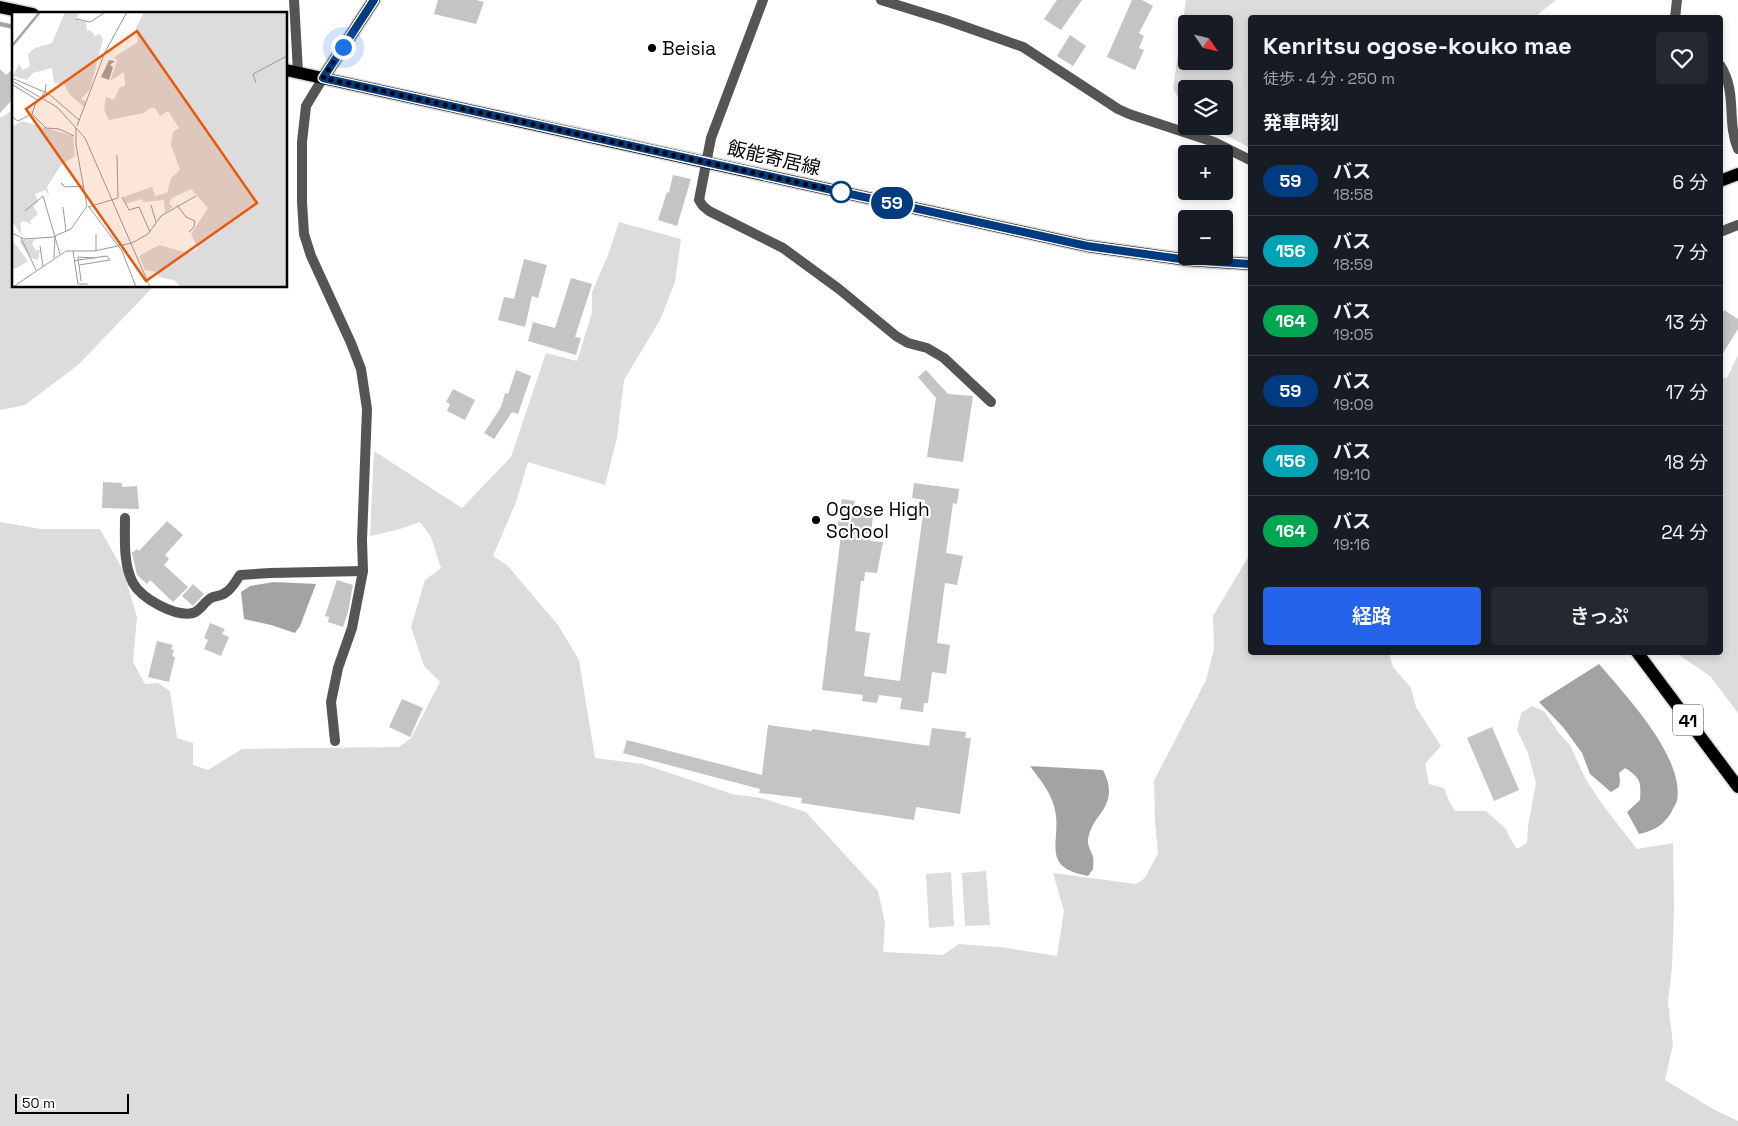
<!DOCTYPE html>
<html lang="ja">
<meta charset="utf-8">
<style>
body{margin:0;font-family:"Space Grotesk","Noto Sans JP",sans-serif;background:#242831;color:#f1f3f6;height:100vh;display:flex;flex-direction:column;font-size:19px;white-space:nowrap}
*{box-sizing:border-box;margin:0}
p{font-size:16px;color:#9ea1a6}
.icon{flex:none;width:28px;height:28px;fill:none;stroke:currentColor;stroke-width:2;stroke-linecap:round;stroke-linejoin:round}
.map{position:relative;flex:1;overflow:hidden}
.side{position:absolute;left:1248px;top:15px;width:475px;height:640px;display:flex;flex-direction:column;background:#171b24;border-radius:5px;box-shadow:0 2px 8px #0003}
.side>*{flex:none}
.badge{padding:0 10px;border-radius:16px;font-size:18px;line-height:32px}
.needle{width:32px;rotate:125deg}
.fabs{position:absolute;left:1178px;top:15px;display:grid;gap:10px}
.fabs a{display:grid;place-items:center;width:55px;height:55px;border-radius:5px;background:#171b24;box-shadow:0 2px 8px #0003;font-size:25px}
.scale{position:absolute;left:15px;bottom:12px;width:114px;box-sizing:border-box;padding-left:5px;border:2px solid #000;border-top:0;font-size:14px;line-height:18px;white-space:nowrap;color:#000;-webkit-text-stroke:4px #fff;paint-order:stroke}
.you{position:absolute;width:25px;height:25px;margin:-12px;border:4px solid #fff;border-radius:50%;background:#1a73e8;box-shadow:0 0 0 8px #1a73e833}
.map>.badge{position:absolute;translate:-50% -50%;box-shadow:0 0 0 2px #fff}
h2{padding:0 15px;font-size:19px;line-height:45px}
.round{display:grid;place-items:center;flex:none;width:52px;height:52px;border-radius:5px;background:#242831}
.overview{display:flex;align-items:center;justify-content:space-between;height:85px;padding:0 15px}
h1{font-size:24px;font-weight:600;line-height:38px}
.action{display:flex;gap:10px;margin-top:auto;padding:10px 15px}
.action a{flex:1;height:58px;border-radius:5px;background:#2563eb;color:#fff;font-size:20px;font-weight:600;line-height:58px;text-align:center}
.action a+a{background:#242831;color:#f1f3f6}
ul{padding:0;list-style:none}
li{display:flex;align-items:center;gap:15px;height:70px;padding:0 15px;border-top:1px solid #363941}
li div{flex:1}
li b{display:block;font-size:19px}
li em{font-style:normal}
li .badge{min-width:55px;font-weight:700;text-align:center}
.map>svg:first-child{display:block}
.green{fill:#dcdcdc;fill-rule:evenodd}
.water{fill:#a3a3a3}
.lines{fill:none;stroke-linecap:round;stroke-linejoin:round}
.stream{stroke:#a3a3a3;stroke-width:4.5}
.building{fill:#c4c4c4}
.primary-casing{stroke:#dbdbdb;stroke-width:15}
.minor{stroke:#555;stroke-width:10}
.primary{stroke:#000;stroke-width:12}
.line-casing{stroke:#fff;stroke-width:11}
.line{stroke:#003b80;stroke-width:8}
.walk{stroke:#000;stroke-width:5;stroke-dasharray:0 9}
.poi-dot{fill:#000;stroke:#fff;stroke-width:2}
.stop-dot{fill:#fff;stroke:#003b80;stroke-width:2.5}
.labels{text-anchor:middle;dominant-baseline:central;stroke-width:4.5;stroke-linejoin:round;paint-order:stroke}
.shield{fill:#fff;stroke:#4c4c4c;stroke-width:1}
.shield-label{font-size:18px;font-weight:bold;fill:#000}
.poi-label{font-size:19px;fill:#000;stroke:#fff;text-anchor:start}
.street-label{font-size:19px;fill:#000;stroke:#fff}
.inset-river{fill:none;stroke:#a3a3a3;stroke-width:2.5}
.inset-road{fill:none;stroke:#999;stroke-width:1}
.view{fill:#e8590c;fill-opacity:0.15;stroke:#e8590c;stroke-width:2.5}
.inset-edge{fill:none;stroke:#000;stroke-width:2.5}
</style>
<div class="map">
<svg width="1738" height="1126" viewBox="0 0 1738 1126">
<rect width="100%" height="100%" fill="#fff"/>
<!-- green -->
<g class="green">
<path d="M1186,0H1556L1535,17L1250,18V148L1209,126H1224V89H1186V112L1173,88ZM1186,24H1224V61H1186Z"/>
<path d="M14,109V286H154L78,365L25,405L0,410V117H2Z"/>
<path d="M619,222L681,239L675,282L660,320L624,380L617,438L605,485L528,462L516,502L493,556L507,565L558,625L579,660L595,758L643,764L732,794L761,798L806,812L878,891L885,923L883,952L943,955L959,944L1000,947L1057,956L1064,911L1053,873L1136,884L1145,878L1158,853L1155,821L1154,781L1206,680L1214,649L1213,616L1250,554V652L1389,653L1393,667L1411,688L1416,707L1441,746L1425,764L1429,784L1444,788L1449,801L1455,811H1486L1506,829L1511,840L1517,849L1527,843L1528,826L1536,783L1528,753L1517,730L1521,713L1532,706L1545,712L1558,732L1570,745L1585,778L1602,804L1637,849L1673,843L1674,910L1672,968L1668,1002L1673,1044L1665,1080L1713,1109L1738,1121V1126H0V522L41,529H100L123,570L137,617L133,662L145,684L158,683L170,691L177,738L193,743V765L208,770L242,749L399,747L411,738L440,682L424,666L411,627L425,580L441,568L431,537L420,522L400,529L370,536L374,451L462,508L511,457L546,353L577,361L592,313V292L608,255Z"/>
<path d="M1738,355V713L1710,676L1676,653L1720,652V377L1727,378Z"/>
<path d="M986,871L990,925L965,926L962,873Z"/>
<path d="M951,872L954,926L929,928L926,874Z"/>
</g>
<!-- water -->
<g class="water">
<path d="M274,582L316,584L300,626L295,633L271,625L244,619L241,592L250,586Z"/>
<path d="M1599,664C1625,695 1685,757 1677,801C1676,804 1673,808 1672,811C1664,825 1654,831 1639,834L1627,812L1640,800C1641,782 1641,778 1625,768L1619,773L1620,781L1619,787L1611,792L1590,774L1582,753L1563,727L1539,702Z"/>
<path d="M1030,766L1103,770C1122,808 1090,813 1088,842C1088,847 1092,852 1093,857C1094,861 1093,865 1093,869L1088,876C1039,867 1062,841 1055,810C1051,792 1040,780 1030,766Z"/>
</g>
<g class="lines">
<!-- stream -->
<path class="stream" d="M0,24L14,27"/>
</g>
<!-- building -->
<g class="building">
<path d="M438,0H476L484,2L476,24L434,14Z"/>
<path d="M1057,0H1082L1061,30L1044,19Z"/>
<path d="M1132,0H1142L1153,6L1139,33L1144,36L1139,48L1144,50L1135,70L1107,57Z"/>
<path d="M1070,35L1086,46L1073,66L1057,56Z"/>
<path d="M14,68V98L0,113V69L6,75Z"/>
<path d="M673,175L691,179L677,226L658,220L667,192L669,193Z"/>
<path d="M524,259L547,265L538,298L532,296L525,327L498,320L504,297L514,299Z"/>
<path d="M571,278L592,284L575,337L581,338L576,355L528,341L533,322L555,328Z"/>
<path d="M1724,310L1738,319V329L1720,358V317Z"/>
<path d="M516,370L531,376L518,414L512,412L494,439L484,433L501,407L505,393L508,394Z"/>
<path d="M926,370L948,394L973,396L963,462L927,457L936,398L918,377Z"/>
<path d="M453,389L475,400L465,420L447,411L450,404L446,402Z"/>
<path d="M103,482L122,483V487L137,486L139,509L102,508Z"/>
<path d="M914,483L959,489L957,504L953,503L946,553L963,556L957,585L945,583L937,643L950,645L946,674L932,672L928,703H924L923,712L900,709L902,698L879,695L877,703L862,701L863,695L822,690L842,526H838L842,499L855,501L854,505L874,508L870,541L883,542L877,573L865,572L864,581H861L855,631L870,633L864,676L900,681L925,500L912,498Z"/>
<path d="M167,521L183,535L165,555L169,559L164,565L188,587L173,602L150,580L147,584L137,575L132,553L137,549L139,551Z"/>
<path d="M337,580L353,585L348,612L343,627L328,622L329,617L325,616Z"/>
<path d="M193,584L204,594L193,606L182,596Z"/>
<path d="M210,623L225,629L222,634L229,637L221,656L204,649L208,640L204,638Z"/>
<path d="M157,641L173,645L171,649L174,650L172,656L175,657L169,682L148,677Z"/>
<path d="M402,699L423,708L410,737L389,727Z"/>
<path d="M768,725L812,731V729L929,746L932,728L966,732L965,738H971L960,814L916,807L914,820L801,803L802,798L759,793L760,789L623,753L627,740L762,775Z"/>
<path d="M1492,727L1519,790L1494,801L1467,738Z"/>
</g>
<g class="lines">
<!-- primary casing -->
<g class="primary-casing">
<g id="primary">
<path d="M0,7L33,14"/>
<path d="M286,70L1087,246L1188,260L1250,264"/>
<path d="M323,78L374,0"/>
<path d="M1720,181L1738,174"/>
<path d="M1637,652L1738,787"/>
</g>
</g>
<!-- minor -->
<g class="minor">
<path d="M294,0L298,72"/>
<path d="M763,0L711,138L699,200L703,206L709,211L783,248L839,289L896,336L908,343L927,348L944,358L991,402"/>
<path d="M881,0L946,20L1023,47L1118,109L1129,114L1214,142L1250,160"/>
<path d="M1675,18L1677,0"/>
<path d="M1720,65C1738,92 1726,121 1738,149"/>
<path d="M323,78L306,106L302,142V202L304,234L311,256L351,343L361,369L367,409L362,540L363,571L352,628L338,668L331,702L335,741"/>
<path d="M1720,232L1738,225"/>
<path d="M125,518C125,539 123,564 133,583C142,599 175,617 193,613C200,611 204,602 211,598C215,596 221,596 225,593C231,590 236,581 240,575L270,573L363,571"/>
</g>
<!-- primary -->
<use href="#primary" class="primary"/>
</g>
<g class="lines">
<!-- line casing -->
<g class="line-casing">
<path id="line" d="M374,0L323,78L1087,246L1188,260L1250,264"/>
</g>
<!-- line -->
<use href="#line" class="line"/>
<!-- walk -->
<path class="walk" d="M343,47L323,78L841,192"/>
</g>
<!-- markers -->
<g class="poi-dot">
<circle cx="652" cy="48" r="5"/>
<circle cx="816" cy="520" r="5"/>
</g>
<circle class="stop-dot" cx="841" cy="192" r="10"/>
<g class="labels">
<!-- shield labels -->
<rect class="shield" x="1673" y="704.5" width="30" height="31" rx="4"/>
<g class="shield-label">
<text x="1688" y="720">41</text>
</g>
<!-- poi labels -->
<g class="poi-label">
<text x="662" y="48">Beisia</text>
<text x="826" y="509">Ogose High<tspan x="826" dy="22">School</tspan></text>
</g>
<!-- street labels -->
<g class="street-label">
<text transform="translate(774 158) rotate(13)">飯能寄居線</text>
</g>
</g>
<!-- overview -->
<g transform="translate(12 12)">
<rect width="275" height="275" fill="#fff"/>
<path d="M53,0H66L65,8L74,10L75,19L78,18L83,24L88,22L91,27L78,77L69,87L74,90L72,95L58,83L52,72L42,71L40,56L21,61L15,68L1,64L7,52L11,58L18,54L16,42L23,36L40,31ZM132,0H275V275H169L162,268L147,265L145,260L133,258L127,244L147,233L176,241L186,237L179,222L196,196L179,177L160,186L157,191L161,195L153,201L152,188L131,190L130,187L113,192L111,185L140,175L143,184L155,181L159,166L168,158L159,133L161,120L167,116L156,99L148,104L143,96H138L132,101L97,108L92,98L94,85L102,88L108,75L113,74L112,60L98,69L105,49L102,45L126,30L124,16ZM10,109L61,124L63,144L49,153L35,175L37,183L33,178L23,182L26,190L21,194L26,202L18,209L20,213L12,209L8,211L10,224L0,209V115ZM23,227L20,232L24,238H28L26,248L19,246L8,231L9,228ZM0,228L16,249L3,257L0,255Z" fill="#dcdcdc"/>
<path d="M97,48L103,49L98,53L101,55L97,68L89,65Z" fill="#a3a3a3"/>
<path class="inset-river" d="M0,34L28,0"/>
<path class="inset-road" d="M64,7L78,10L94,0M0,66L37,82L67,108M0,69L45,95L73,126L138,275M244,71L241,62L275,44M34,72L33,80L23,93L20,102L34,116L47,117L62,124M1,73L27,89M0,105L6,109L20,102M65,114L93,40L115,0M49,171L53,175L71,174M110,185L117,198L127,195L138,220M139,193L144,210M165,193L174,205L183,209L182,215L177,220M51,195L54,219M76,195L106,186L105,143M77,195L110,239L124,275M13,199L31,184L48,242M0,221L12,227L42,225M84,222V239M9,226L24,258M120,231L136,222L149,204L184,184M28,234L31,254M61,239L66,272H76M42,246L43,224L59,217L75,194L64,133V116M62,249L66,248L95,244L98,248L67,253L66,248V245L83,246M67,253L69,269M1,275L54,239H82L120,231"/>
<path class="view" d="M125,19L245,191L134,269L14,97Z"/>
<rect width="275" height="275" class="inset-edge"/>
</g>
</svg>
<div class="fabs">
<a><svg class="needle" viewBox="-14 -14 28 28"><path d="M0-13l5 13h-10z" fill="#e53935"/><path d="M0 13l5-13h-10z" fill="#9ea1a6"/></svg></a>
<a><svg class="icon" aria-label="layers" viewBox="0 0 24 24"><path d="M12 4l9 5-9 5-9-5zM3 14l9 5 9-5"/></svg></a>
<a>+</a>
<a>−</a>
</div>
<div class="scale">50 m</div>
<div class="you" style="left:343px;top:47px"></div>
<b class="badge" style="left:892px;top:203px;background:#003b80;color:#fff">59</b>
<section class="side">
<div class="overview"><div><h1>Kenritsu ogose-kouko mae</h1><p>徒歩 · 4 分 · 250 m</p></div><a class="round"><svg class="icon" aria-label="heart" viewBox="0 0 24 24"><path d="M12 20l-8-8c-3-5 5-10 8-4 3-6 11-1 8 4z"/></svg></a></div>
<h2>発車時刻</h2>
<ul>
<li><span class="badge" style="background:#003b80;color:#fff">59</span><div><b>バス</b><p>18:58</p></div><em>6 分</em></li>
<li><span class="badge" style="background:#00a3b4;color:#fff">156</span><div><b>バス</b><p>18:59</p></div><em>7 分</em></li>
<li><span class="badge" style="background:#00a651;color:#fff">164</span><div><b>バス</b><p>19:05</p></div><em>13 分</em></li>
<li><span class="badge" style="background:#003b80;color:#fff">59</span><div><b>バス</b><p>19:09</p></div><em>17 分</em></li>
<li><span class="badge" style="background:#00a3b4;color:#fff">156</span><div><b>バス</b><p>19:10</p></div><em>18 分</em></li>
<li><span class="badge" style="background:#00a651;color:#fff">164</span><div><b>バス</b><p>19:16</p></div><em>24 分</em></li>
</ul>
<div class="action"><a>経路</a><a>きっぷ</a></div>
</section>
</div>
